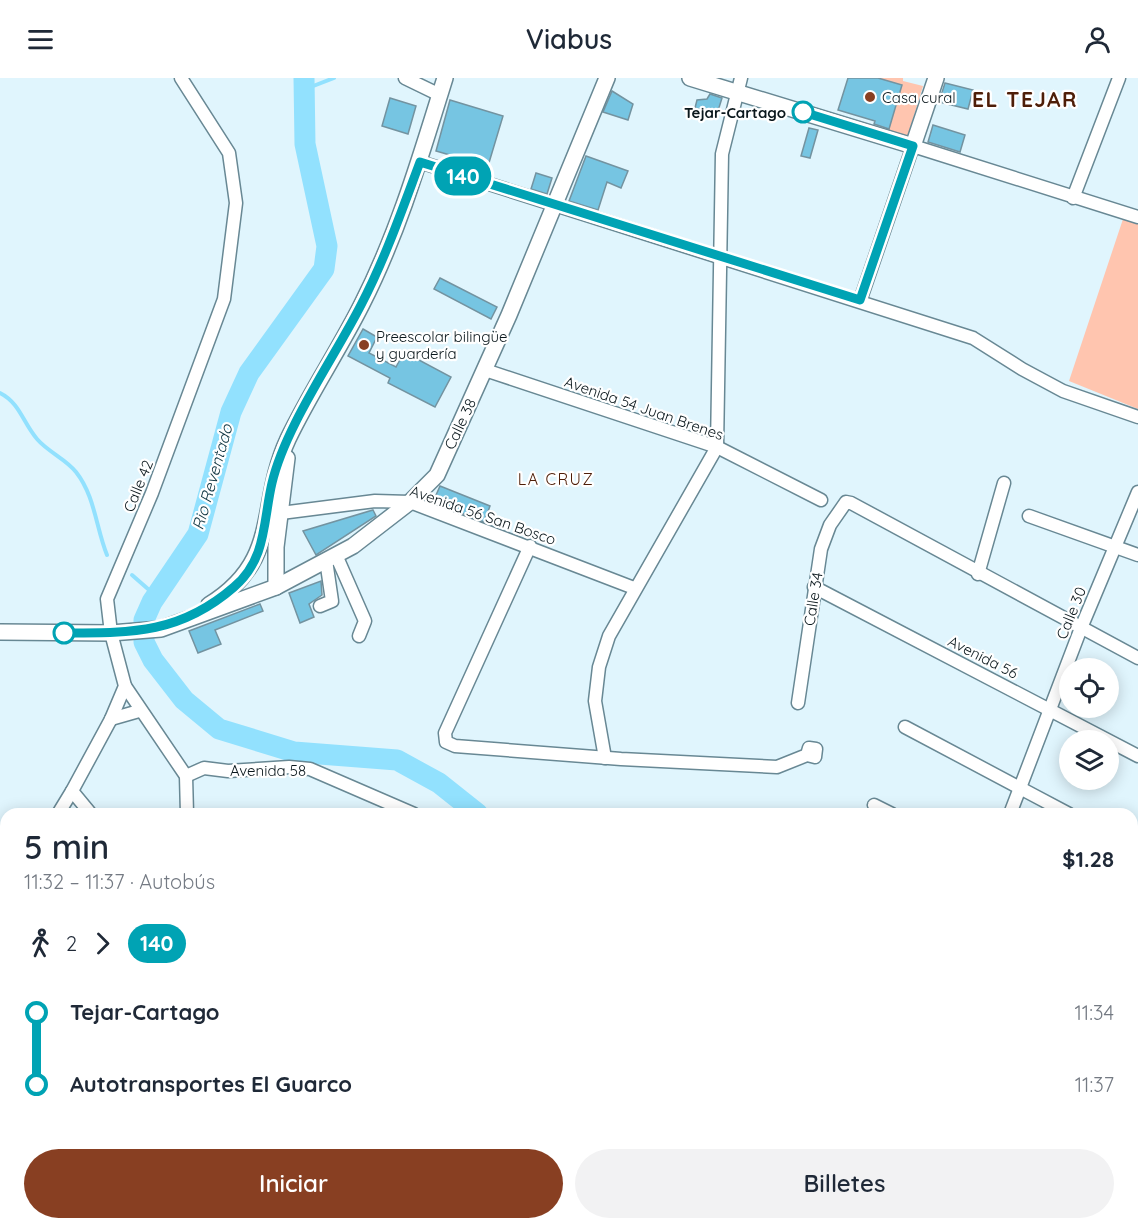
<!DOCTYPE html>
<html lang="es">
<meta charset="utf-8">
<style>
body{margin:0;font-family:Quicksand,sans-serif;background:#f2f2f3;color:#1f2937;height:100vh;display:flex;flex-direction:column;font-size:22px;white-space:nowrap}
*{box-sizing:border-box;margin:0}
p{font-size:20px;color:#747a83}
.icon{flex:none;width:33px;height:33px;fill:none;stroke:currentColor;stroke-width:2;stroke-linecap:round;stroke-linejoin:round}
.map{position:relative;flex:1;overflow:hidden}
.side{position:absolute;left:0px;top:730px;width:1138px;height:422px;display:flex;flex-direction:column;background:#fff;border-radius:18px 18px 0 0;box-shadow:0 3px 15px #0003}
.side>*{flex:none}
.badge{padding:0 12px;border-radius:20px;font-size:21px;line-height:39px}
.fabs{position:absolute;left:1059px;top:580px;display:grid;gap:12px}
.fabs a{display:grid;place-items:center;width:60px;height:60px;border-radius:50%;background:#fff;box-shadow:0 3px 15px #0003;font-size:30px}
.map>.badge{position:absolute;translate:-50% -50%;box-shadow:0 0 0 3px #fff}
.legs{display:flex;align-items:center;gap:9px;height:66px;padding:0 24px;font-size:20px}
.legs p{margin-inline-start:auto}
.headline{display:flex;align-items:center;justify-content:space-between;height:102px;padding:0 24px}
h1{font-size:33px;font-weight:600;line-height:45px}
.primary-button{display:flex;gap:12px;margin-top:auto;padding:12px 24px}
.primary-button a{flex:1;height:69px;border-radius:36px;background:#883f22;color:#fff;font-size:24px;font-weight:600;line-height:69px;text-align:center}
.primary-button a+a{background:#f2f2f3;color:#1f2937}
ul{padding:0 24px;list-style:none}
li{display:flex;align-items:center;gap:21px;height:72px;font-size:22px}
li i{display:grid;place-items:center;width:9px;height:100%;margin:0 8px;background:currentColor}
li i::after{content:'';width:15px;height:15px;margin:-8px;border:4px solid;border-radius:50%;background:#fff}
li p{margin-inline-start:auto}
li:first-child i{background:linear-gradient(#0000 50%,currentColor 0)}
li:last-child i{background:linear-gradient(currentColor 50%,#0000 0)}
header{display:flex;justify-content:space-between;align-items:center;height:78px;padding:0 24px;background:#fff;font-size:27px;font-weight:600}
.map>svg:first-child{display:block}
.green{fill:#ffc5af}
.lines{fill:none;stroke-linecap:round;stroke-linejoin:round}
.stream{stroke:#92e1fe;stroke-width:4}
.river{stroke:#92e1fe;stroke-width:21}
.building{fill:#76c5e2;stroke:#7393a0;stroke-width:1.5}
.minor-casing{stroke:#688894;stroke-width:15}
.major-casing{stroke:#688894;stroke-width:18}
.minor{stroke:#fff;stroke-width:12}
.major{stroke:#fff;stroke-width:15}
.line-1-casing{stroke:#fff;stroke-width:14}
.line-1{stroke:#00a3b4;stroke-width:9}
.poi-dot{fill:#883f22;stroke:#fff;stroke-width:2}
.stop-1-dot{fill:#fff;stroke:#00a3b4;stroke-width:3}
.labels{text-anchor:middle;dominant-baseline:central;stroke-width:4.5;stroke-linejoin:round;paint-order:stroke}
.poi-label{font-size:15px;fill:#0a171c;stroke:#fff;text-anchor:start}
.stop-label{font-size:15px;font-weight:bold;fill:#0a171c;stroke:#fff;text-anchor:end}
.street-label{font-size:15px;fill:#0a171c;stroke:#fff}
.water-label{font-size:16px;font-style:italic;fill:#0b313e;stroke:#fff}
.neighbourhood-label{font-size:16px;letter-spacing:1.5px;fill:#4e1e08;stroke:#fff}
.district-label{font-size:21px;font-weight:bold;letter-spacing:1.5px;fill:#4e1e08;stroke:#fff}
</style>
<header><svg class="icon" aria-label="menu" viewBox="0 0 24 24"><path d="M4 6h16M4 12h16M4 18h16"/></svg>Viabus<svg class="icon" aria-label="person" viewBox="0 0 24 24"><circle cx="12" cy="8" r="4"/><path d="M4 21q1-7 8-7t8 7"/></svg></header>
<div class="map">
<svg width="1138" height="1151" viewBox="0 0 1138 1151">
<rect width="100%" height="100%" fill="#e0f5fd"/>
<!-- green -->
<g class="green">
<path d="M878,0H903V3L923,8L907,60L888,54L902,7Z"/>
<path d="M1125,135L1138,139V331L1069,303Z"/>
</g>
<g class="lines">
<!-- stream -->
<g class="stream">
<path d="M303,12L334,0"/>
<path d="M0,315C20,325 23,345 37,361C48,374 66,381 76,394C95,418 96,450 107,477"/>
<path d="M132,497L156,518"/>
</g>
<!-- river -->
<g class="river">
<path d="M304,0L305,66L327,168L324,191L249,295L231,334L198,456L152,524L144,542V564L153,582L184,622L219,651L294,674L397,682L439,705L478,736"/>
<path d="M1132,813L1138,807"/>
<path d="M71,1146L81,1151"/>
<path d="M224,1151L231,1146"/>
</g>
</g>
<!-- building -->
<g class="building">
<path d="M848,0H878L902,7L889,51L874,46L875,43L838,32Z"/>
<path d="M945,5L973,12L968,31L939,24Z"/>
<path d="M612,13L633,26L628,42L603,34Z"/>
<path d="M710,16L722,20L717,36L695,30L697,22L707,21Z"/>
<path d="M390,20L416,28L408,56L382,48Z"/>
<path d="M450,22L503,38L488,88L436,73Z"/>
<path d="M933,47L965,57L960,74L928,64Z"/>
<path d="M809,50L818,52L810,80L801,78Z"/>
<path d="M586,78L628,93L621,110L607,104L598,132L569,123Z"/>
<path d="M536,95L552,100L547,116L531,111Z"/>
<path d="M440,200L497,229L491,241L434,211Z"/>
<path d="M363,251L377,259L369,275L396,289L404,274L451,299L435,329L388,305L390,300L348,278Z"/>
<path d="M440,408L490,428L484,444L433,424Z"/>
<path d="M373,432L376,438L316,477L303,453Z"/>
<path d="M321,503L322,517L309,526L314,539L300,545L289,515Z"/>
<path d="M260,526L263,533L215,552L221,566L198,575L189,553Z"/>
</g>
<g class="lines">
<!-- minor casing -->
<g class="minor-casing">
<g id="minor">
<path d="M405,0L440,17"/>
<path d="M420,84L973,260L1022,291L1063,313L1138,339"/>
<path d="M1073,120L1119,0"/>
<path d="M860,223L913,68L1138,139"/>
<path d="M485,292L717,369L821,422"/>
<path d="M281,435L375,423L410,424L634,510"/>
<path d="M1029,438L1138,477"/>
<path d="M530,468L445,655L446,664L455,668L621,681L777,689L807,677L815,679L816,671L809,670L807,677"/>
<path d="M336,477L365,543L359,558"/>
<path d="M978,496L1004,405"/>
<path d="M814,509L1138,678"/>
<path d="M320,528L332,523L326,482"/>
<path d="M125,608L186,698L187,736"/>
<path d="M798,625L821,471L830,447L846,424L851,425L1138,580"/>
<path d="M111,641L139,633"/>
<path d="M905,649L1069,736"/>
<path d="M605,680L595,623L599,589L609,558L717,369L722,76L741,0"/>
<path d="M186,698L204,690L228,693L289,689L310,691L414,736"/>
<path d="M874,727L892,736"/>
<path d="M58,736L72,713"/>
<path d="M91,736L72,713L111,641L125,608L111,555L107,521L152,415L224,221L236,125L229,75L181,0"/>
<path d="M1010,736L1081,550L1138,414"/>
<path d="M0,794L6,791"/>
<path d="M0,895L6,896"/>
<path d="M1132,942L1138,939"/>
<path d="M0,976H6"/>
<path d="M1132,1022L1138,1019"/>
<path d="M0,1067L6,1068"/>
<path d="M1132,1089L1138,1086"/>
<path d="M1132,1107L1138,1104"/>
<path d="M625,1146L630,1151"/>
<path d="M1075,1146L1077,1151"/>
<path d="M724,1151L727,1146"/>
<path d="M823,1151L825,1146"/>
<path d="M885,1151L896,1146"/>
<path d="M1009,1151L1019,1146"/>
<path d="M1044,1151L1055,1146"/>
</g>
</g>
<!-- major casing -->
<g class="major-casing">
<g id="major">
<path d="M690,0L913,68L936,0"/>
<path d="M276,509V469L287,380"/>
<path d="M209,527C282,482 257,428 288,361C310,315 339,272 362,226C399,153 421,77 445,0"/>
<path d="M0,554L111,555L161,551L276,509L353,468L410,424L437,397L509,237L607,0"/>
</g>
</g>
<!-- minor -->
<use href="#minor" class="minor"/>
<!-- major -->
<use href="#major" class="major"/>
</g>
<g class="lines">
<!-- line-1 casing -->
<g class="line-1-casing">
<path id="line-1" d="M64,555C131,555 180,556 234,509C267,481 263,443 272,405C285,349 334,280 361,227C385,181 402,132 420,84L860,222L913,68L803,34"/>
</g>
<!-- line-1 -->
<use href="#line-1" class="line-1"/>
</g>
<!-- markers -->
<g class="poi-dot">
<circle cx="870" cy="19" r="6"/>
<circle cx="364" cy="267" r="6"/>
</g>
<g class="stop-1-dot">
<circle cx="803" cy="34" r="10"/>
<circle cx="64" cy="555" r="10"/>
</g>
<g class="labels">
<!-- poi labels -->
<g class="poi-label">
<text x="882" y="19">Casa cural</text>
<text x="376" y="258">Preescolar bilingüe<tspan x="376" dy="17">y guardería</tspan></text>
</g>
<!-- stop labels -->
<g class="stop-label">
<text x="786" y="34">Tejar-Cartago</text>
</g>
<!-- street labels -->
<g class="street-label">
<text transform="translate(644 330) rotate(19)">Avenida 54 Juan Brenes</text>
<text transform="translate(460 346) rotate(-65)">Calle 38</text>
<text transform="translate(138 408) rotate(-68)">Calle 42</text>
<text transform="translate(483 437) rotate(19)">Avenida 56 San Bosco</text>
<text transform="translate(813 521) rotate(-81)">Calle 34</text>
<text transform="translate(1071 535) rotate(-68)">Calle 30</text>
<text transform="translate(983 579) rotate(27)">Avenida 56</text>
<text x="268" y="692">Avenida 58</text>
</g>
<!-- water labels -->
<g class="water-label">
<text transform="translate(212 399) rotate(-74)">Rio Reventado</text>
</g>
<!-- neighbourhood labels -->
<g class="neighbourhood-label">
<text x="556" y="401">LA CRUZ</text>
</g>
<!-- district labels -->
<g class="district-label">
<text x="1025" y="21">EL TEJAR</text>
</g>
</g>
</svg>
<div class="fabs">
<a><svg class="icon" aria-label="locate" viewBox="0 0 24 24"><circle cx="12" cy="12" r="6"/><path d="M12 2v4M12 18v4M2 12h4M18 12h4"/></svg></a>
<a><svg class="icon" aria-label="layers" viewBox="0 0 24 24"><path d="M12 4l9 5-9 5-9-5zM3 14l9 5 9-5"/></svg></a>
</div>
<b class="badge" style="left:463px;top:98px;background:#00a3b4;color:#fff">140</b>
<section class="side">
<div class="headline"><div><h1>5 min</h1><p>11:32 – 11:37 · Autobús</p></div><b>$1.28</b></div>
<div class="legs"><svg class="icon" aria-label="walk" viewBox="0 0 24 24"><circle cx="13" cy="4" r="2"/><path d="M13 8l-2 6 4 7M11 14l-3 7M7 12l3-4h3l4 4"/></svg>2<svg class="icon" aria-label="forward" viewBox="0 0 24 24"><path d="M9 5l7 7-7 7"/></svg><b class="badge" style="background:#00a3b4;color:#fff">140</b></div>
<ul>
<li><i style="color:#00a3b4"></i><b>Tejar-Cartago</b><p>11:34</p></li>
<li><i style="color:#00a3b4"></i><b>Autotransportes El Guarco</b><p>11:37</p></li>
</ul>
<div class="primary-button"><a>Iniciar</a><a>Billetes</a></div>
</section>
</div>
